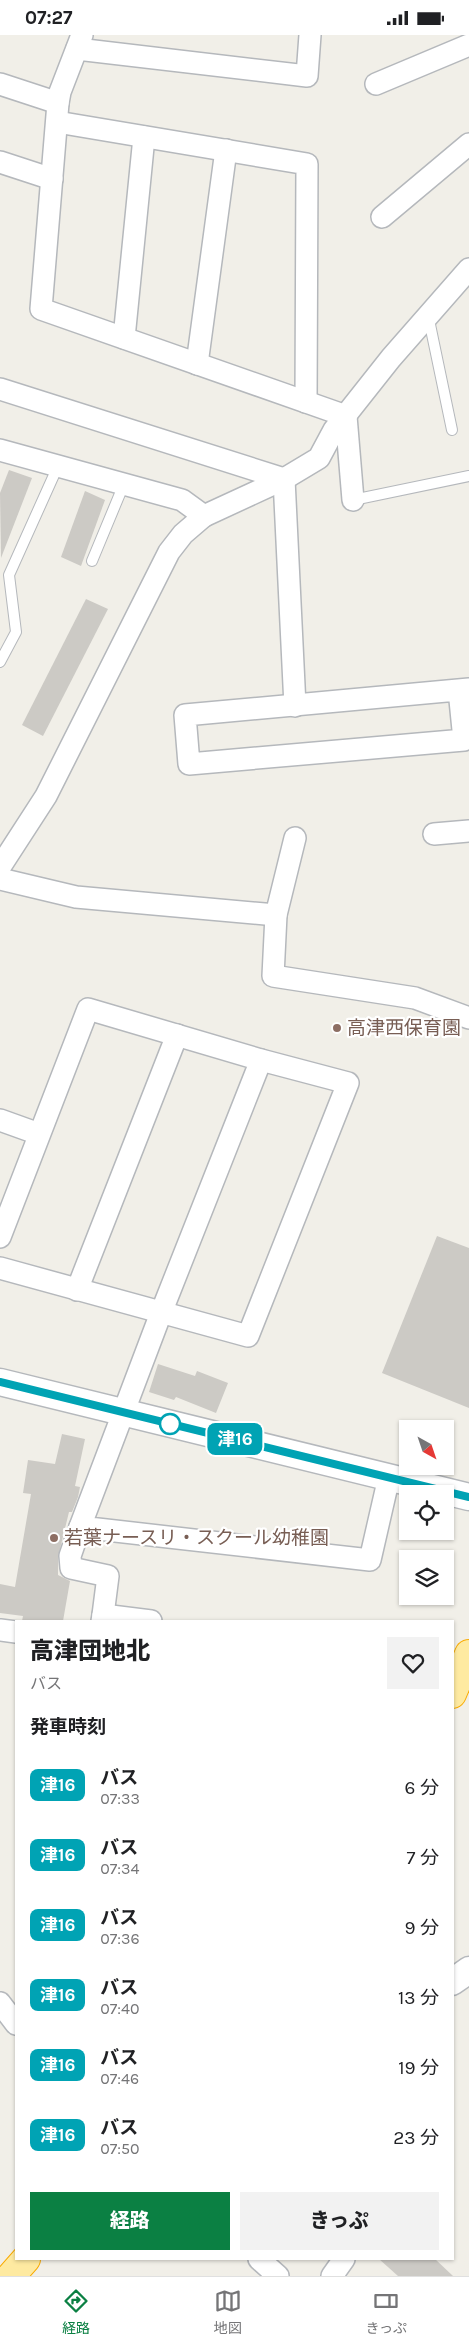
<!DOCTYPE html>
<html lang="ja">
<meta charset="utf-8">
<style>
body{margin:0;font-family:Karla,"Noto Sans JP",sans-serif;background:#f2f2f2;color:#202124;height:100vh;display:flex;flex-direction:column;font-size:19px;white-space:nowrap}
*{box-sizing:border-box;margin:0}
p{font-size:16px;color:#757577}
.icon{flex:none;width:28px;height:28px;fill:none;stroke:currentColor;stroke-width:2;stroke-linecap:round;stroke-linejoin:round}
.map{position:relative;flex:1;overflow:hidden}
.drawer{position:absolute;left:15px;top:1585px;width:439px;height:640px;display:flex;flex-direction:column;background:#fff;border-radius:0px;box-shadow:0 1px 4px #0004}
.drawer>*{flex:none}
.badge{padding:0 10px;border-radius:8px;font-size:18px;line-height:32px}
.needle{width:32px;rotate:140deg}
.buttons{position:absolute;left:399px;top:1385px;display:grid;gap:10px}
.buttons a{display:grid;place-items:center;width:55px;height:55px;border-radius:0px;background:#fff;box-shadow:0 1px 4px #0004;font-size:25px}
.map>.badge{position:absolute;translate:-50% -50%;box-shadow:0 0 0 2px #fff}
h2{padding:0 15px;font-size:19px;line-height:45px}
.round{display:grid;place-items:center;flex:none;width:52px;height:52px;border-radius:0px;background:#f2f2f2}
.summary{display:flex;align-items:center;justify-content:space-between;height:85px;padding:0 15px}
h1{font-size:24px;font-weight:800;line-height:38px}
.primary-button{display:flex;gap:10px;margin-top:auto;padding:10px 15px}
.primary-button a{flex:1;height:58px;border-radius:0px;background:#0b8043;color:#fff;font-size:20px;font-weight:800;line-height:58px;text-align:center}
.primary-button a+a{background:#f2f2f2;color:#202124}
ul{padding:0;list-style:none}
li{display:flex;align-items:center;gap:15px;height:70px;padding:0 15px}
li div{flex:1}
li b{display:block;font-size:19px}
li em{font-style:normal}
li .badge{min-width:55px;font-weight:700;text-align:center}
.status{display:flex;justify-content:space-between;align-items:center;height:35px;padding:0 25px;background:#fff;direction:ltr}
.status svg{height:14px;fill:currentColor}
.tabs{display:flex;justify-content:space-around;align-items:center;height:70px;border-top:1px solid #e0e0e0;background:#fff;font-size:14px;color:#757577}
.tabs a{display:grid;justify-items:center;gap:2px}
.tabs .current{color:#0b8043}
.map>svg:first-child{display:block}
.building{fill:#cccac5}
.lines{fill:none;stroke-linecap:round;stroke-linejoin:round}
.service-casing{stroke:#b5b8bc;stroke-width:12}
.minor-casing{stroke:#b5b8bc;stroke-width:24}
.tertiary-casing{stroke:#b5b8bc;stroke-width:29}
.trunk-casing{stroke:#f9ab00;stroke-width:30}
.service{stroke:#fff;stroke-width:10}
.minor{stroke:#fff;stroke-width:21}
.tertiary{stroke:#fff;stroke-width:26}
.trunk{stroke:#feeaa1;stroke-width:28}
.line-casing{stroke:#fff;stroke-width:11}
.line{stroke:#00a3b4;stroke-width:8}
.education-dot{fill:#8d6e63;stroke:#fff;stroke-width:2}
.stop-dot{fill:#fff;stroke:#00a3b4;stroke-width:2.5}
.labels{text-anchor:middle;dominant-baseline:central;stroke-width:4.5;stroke-linejoin:round;paint-order:stroke}
.education-label{font-size:19px;fill:#785e54;stroke:#fff;text-anchor:start}
</style>
<div class="status"><b>07:27</b><svg viewBox="0 0 49 12"><path d="M0 12V9h3v3zM5 12V6h3v6zM10 12V3h3v9zM15 12V0h3v12zM26 1h20v11H26zM47 4h2v5h-2z"/></svg></div>
<div class="map">
<svg width="469" height="2241" viewBox="0 0 469 2241">
<rect width="100%" height="100%" fill="#f1efe8"/>
<!-- building -->
<g class="building">
<path d="M9,435L32,443L1,523L0,458Z"/>
<path d="M85,456L105,465L81,531L61,522Z"/>
<path d="M86,564L108,574L43,701L22,690Z"/>
<path d="M437,1201L469,1213V1373L382,1338Z"/>
<path d="M158,1329L195,1341L197,1336L228,1348L216,1378L176,1362L174,1365L149,1357Z"/>
<path d="M62,1399L85,1404L75,1451L80,1452L78,1462L72,1477H69L58,1522V1540L70,1546L63,1586H22L23,1581L0,1578V1549L15,1552L31,1459L23,1458L28,1425L55,1429Z"/>
<path d="M379,2224H435L453,2241H398Z"/>
</g>
<g class="lines">
<!-- service casing -->
<g class="service-casing">
<g id="service">
<path d="M428,280L452,395"/>
<path d="M353,465L469,441"/>
<path d="M92,526L124,449"/>
<path d="M0,627L16,597L9,540L58,431"/>
</g>
</g>
<!-- minor casing -->
<g class="minor-casing">
<g id="minor">
<path d="M82,0L60,57L58,68L41,274L346,381"/>
<path d="M77,14L307,41L310,0"/>
<path d="M0,49L58,68"/>
<path d="M376,49L469,10"/>
<path d="M57,87L307,129L306,367"/>
<path d="M0,127L52,144"/>
<path d="M382,182L469,109"/>
<path d="M124,303L144,102"/>
<path d="M197,329L226,115"/>
<path d="M0,354L284,444L295,671"/>
<path d="M346,381L353,465"/>
<path d="M0,415L182,465L204,481L183,499L169,517L46,761L0,832"/>
<path d="M204,481L284,444L319,423L334,395L391,323L469,234"/>
<path d="M459,655L464,705L189,729L185,680L469,654"/>
<path d="M434,799L469,796"/>
<path d="M0,844L76,862L276,880L295,803"/>
<path d="M276,880L273,941L415,963L469,983"/>
<path d="M0,1085L39,1099"/>
<path d="M0,1202L88,974L261,1025L161,1278L80,1492L370,1525L389,1442"/>
<path d="M0,1233L248,1301L348,1048L261,1025"/>
<path d="M77,1255L177,1000"/>
<path d="M80,1492L70,1521L71,1533L108,1541L103,1580"/>
<path d="M102,1586L103,1580L151,1586"/>
<path d="M0,1595L16,1597"/>
<path d="M0,1968L16,1989"/>
<path d="M259,2224L278,2241"/>
<path d="M332,2241L344,2224"/>
</g>
</g>
<!-- tertiary casing -->
<g class="tertiary-casing">
<g id="tertiary">
<path d="M0,1347L469,1462"/>
<path d="M452,1947L469,1935"/>
</g>
</g>
<!-- trunk casing -->
<g class="trunk-casing">
<g id="trunk">
<path d="M452,1659L469,1619"/>
<path d="M11,2241L26,2224"/>
</g>
</g>
<!-- service -->
<use href="#service" class="service"/>
<!-- minor -->
<use href="#minor" class="minor"/>
<!-- tertiary -->
<use href="#tertiary" class="tertiary"/>
<!-- trunk -->
<use href="#trunk" class="trunk"/>
</g>
<g class="lines">
<!-- line casing -->
<g class="line-casing">
<path id="line" d="M0,1347L469,1462"/>
</g>
<!-- line -->
<use href="#line" class="line"/>
</g>
<!-- markers -->
<g class="education-dot">
<circle cx="337" cy="993" r="5"/>
<circle cx="54" cy="1503" r="5"/>
</g>
<circle class="stop-dot" cx="170" cy="1389" r="10"/>
<g class="labels">
<!-- education labels -->
<g class="education-label">
<text x="347" y="993">高津西保育園</text>
<text x="64" y="1503">若葉ナースリ・スクール幼稚園</text>
</g>
</g>
</svg>
<div class="buttons">
<a><svg class="needle" viewBox="-14 -14 28 28"><path d="M0-13l5 13h-10z" fill="#e53935"/><path d="M0 13l5-13h-10z" fill="#757577"/></svg></a>
<a><svg class="icon" aria-label="locate" viewBox="0 0 24 24"><circle cx="12" cy="12" r="6"/><path d="M12 2v4M12 18v4M2 12h4M18 12h4"/></svg></a>
<a><svg class="icon" aria-label="layers" viewBox="0 0 24 24"><path d="M12 4l9 5-9 5-9-5zM3 14l9 5 9-5"/></svg></a>
</div>
<b class="badge" style="left:235px;top:1404px;background:#00a3b4;color:#fff">津16</b>
<section class="drawer">
<div class="summary"><div><h1>高津団地北</h1><p>バス</p></div><a class="round"><svg class="icon" aria-label="heart" viewBox="0 0 24 24"><path d="M12 20l-8-8c-3-5 5-10 8-4 3-6 11-1 8 4z"/></svg></a></div>
<h2>発車時刻</h2>
<ul>
<li><span class="badge" style="background:#00a3b4;color:#fff">津16</span><div><b>バス</b><p>07:33</p></div><em>6 分</em></li>
<li><span class="badge" style="background:#00a3b4;color:#fff">津16</span><div><b>バス</b><p>07:34</p></div><em>7 分</em></li>
<li><span class="badge" style="background:#00a3b4;color:#fff">津16</span><div><b>バス</b><p>07:36</p></div><em>9 分</em></li>
<li><span class="badge" style="background:#00a3b4;color:#fff">津16</span><div><b>バス</b><p>07:40</p></div><em>13 分</em></li>
<li><span class="badge" style="background:#00a3b4;color:#fff">津16</span><div><b>バス</b><p>07:46</p></div><em>19 分</em></li>
<li><span class="badge" style="background:#00a3b4;color:#fff">津16</span><div><b>バス</b><p>07:50</p></div><em>23 分</em></li>
</ul>
<div class="primary-button"><a>経路</a><a>きっぷ</a></div>
</section>
</div>
<nav class="tabs">
<a class="current"><svg class="icon" aria-label="directions" viewBox="0 0 24 24"><path d="M12 3l9 9-9 9-9-9zM9 14v-3h6M13 9l2 2-2 2"/></svg>経路</a>
<a><svg class="icon" aria-label="map" viewBox="0 0 24 24"><path d="M3 6l6-2 6 2 6-2v14l-6 2-6-2-6 2zM9 4v14M15 6v14"/></svg>地図</a>
<a><svg class="icon" aria-label="tickets" viewBox="0 0 24 24"><path d="M3 7h18v10H3zM15 7v10"/></svg>きっぷ</a>
</nav>
